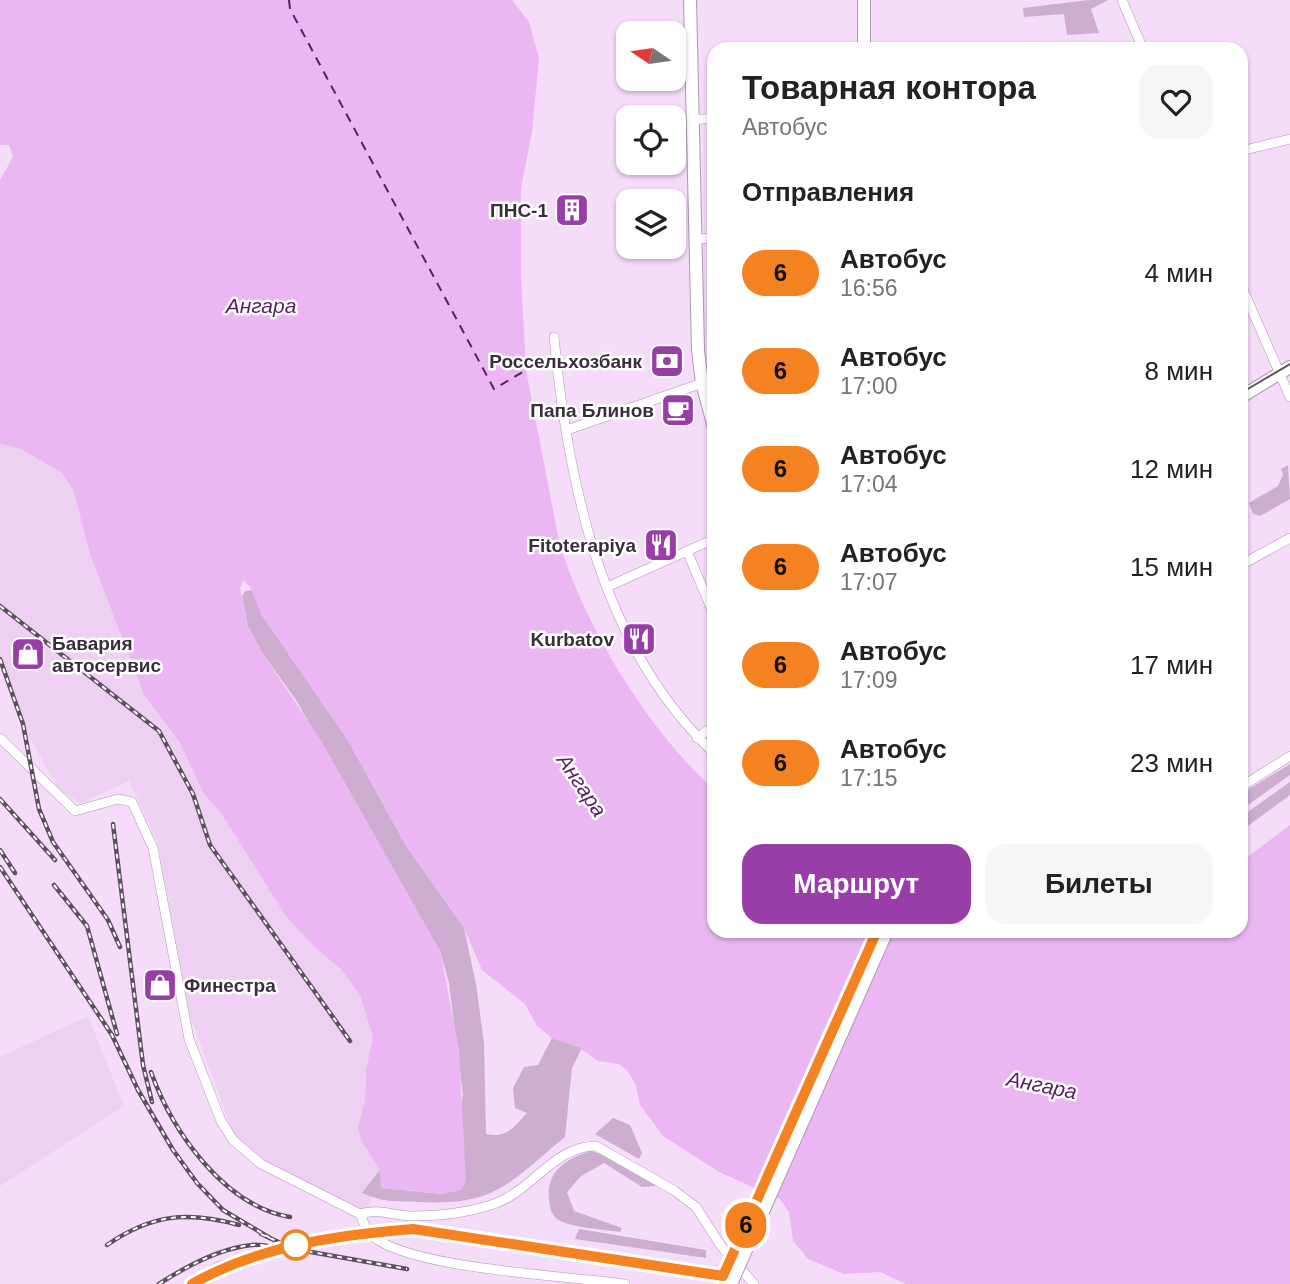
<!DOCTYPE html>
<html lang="ru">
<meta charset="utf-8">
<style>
body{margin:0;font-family:Helvetica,sans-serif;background:#f6f6f6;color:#222;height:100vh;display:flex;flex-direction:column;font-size:26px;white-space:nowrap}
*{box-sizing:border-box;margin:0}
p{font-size:23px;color:#767676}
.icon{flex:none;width:38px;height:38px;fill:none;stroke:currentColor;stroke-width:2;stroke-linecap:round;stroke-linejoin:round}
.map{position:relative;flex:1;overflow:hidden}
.side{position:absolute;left:707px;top:42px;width:541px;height:896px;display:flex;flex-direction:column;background:#fff;border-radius:21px;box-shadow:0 2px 5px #0004}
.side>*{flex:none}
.badge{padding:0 14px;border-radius:23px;font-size:24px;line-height:46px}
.needle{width:46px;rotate:283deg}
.tools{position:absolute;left:616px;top:21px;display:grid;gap:14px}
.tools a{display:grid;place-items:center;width:70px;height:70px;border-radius:14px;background:#fff;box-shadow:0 2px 5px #0004;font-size:35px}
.map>.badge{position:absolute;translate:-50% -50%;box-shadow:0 0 0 4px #fff}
h2{padding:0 35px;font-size:26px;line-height:63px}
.round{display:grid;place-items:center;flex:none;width:74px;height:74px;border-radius:21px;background:#f6f6f6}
.summary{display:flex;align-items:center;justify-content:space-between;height:119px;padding:0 35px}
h1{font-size:33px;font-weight:800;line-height:52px}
.primary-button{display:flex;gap:14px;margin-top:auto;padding:14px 35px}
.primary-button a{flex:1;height:80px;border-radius:21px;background:#993ea8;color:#fff;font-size:28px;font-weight:800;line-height:80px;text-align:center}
.primary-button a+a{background:#f6f6f6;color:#222}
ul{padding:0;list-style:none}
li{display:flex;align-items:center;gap:21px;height:98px;padding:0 35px}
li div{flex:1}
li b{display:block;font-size:26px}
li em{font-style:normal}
li .badge{min-width:77px;font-weight:700;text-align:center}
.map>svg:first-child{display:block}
.built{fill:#eed0f3}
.green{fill:#cdaed1}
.water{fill:#eab7f2}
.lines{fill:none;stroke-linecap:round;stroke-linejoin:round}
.ferry{stroke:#591e63;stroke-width:2;stroke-dasharray:9 7;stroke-linecap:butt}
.minor-casing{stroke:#ae97b1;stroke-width:10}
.major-casing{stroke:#ae97b1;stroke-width:14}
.minor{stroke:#fff;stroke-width:9}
.major{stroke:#fff;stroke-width:12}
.tram{stroke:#5d505e;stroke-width:2}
.rail-casing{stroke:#5d505e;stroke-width:4.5}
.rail{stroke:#fff;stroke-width:2;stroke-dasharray:5;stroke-linecap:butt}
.major-bridge-casing{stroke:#ae97b1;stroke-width:14;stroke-linecap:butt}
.major-bridge{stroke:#fff;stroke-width:12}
.line-casing{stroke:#fff;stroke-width:16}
.line{stroke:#f58220;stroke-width:10}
.stop-dot{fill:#fff;stroke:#f58220;stroke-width:3.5}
.labels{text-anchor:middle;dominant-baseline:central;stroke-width:5;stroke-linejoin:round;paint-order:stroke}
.poi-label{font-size:19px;font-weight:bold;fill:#392f3a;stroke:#fff;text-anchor:end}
.water-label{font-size:21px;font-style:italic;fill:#591e63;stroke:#fff}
</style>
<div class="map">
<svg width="1290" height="1284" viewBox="0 0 1290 1284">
<rect width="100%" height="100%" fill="#f5dcf9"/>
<!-- built -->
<g class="built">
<path d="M0,444L21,449L62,473L73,490L91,557L144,695L179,741L204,794L221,813L285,915L314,947L341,969L360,995L373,1037L365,1079V1100L358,1128L361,1140L380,1170L367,1213L262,1161L234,1136L189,1012L158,842L134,791L129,781L81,803L59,790L29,736L0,655Z"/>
<path d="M88,1016L124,1106L0,1186V1057Z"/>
</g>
<!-- green -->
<g class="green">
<path d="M1089,0H1108L1091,9L1099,33L1067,35L1064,14L1024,17L1023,8Z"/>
<path d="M1288,465L1290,499L1260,516L1253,514L1249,503L1278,486L1283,475L1281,469Z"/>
<path d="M252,590L263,616L349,742L405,844L464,928L476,984L484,1043L486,1134C506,1139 515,1126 527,1113L515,1108L513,1088L524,1067L538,1065L552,1038L582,1048L572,1068L565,1137C509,1183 496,1206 419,1202C393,1201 387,1203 362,1193L380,1170L382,1188L443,1194L463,1095L449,983L440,951L296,700L263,654L248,626L242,596L245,591Z"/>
<path d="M1290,764V775L1241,810V794Z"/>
<path d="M1290,782V795L1241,831V817Z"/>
<path d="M613,1118L630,1125L642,1153L639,1159L595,1134Z"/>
<path d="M591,1151L613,1158L656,1186L642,1187L604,1163L581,1176L567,1192L574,1211L622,1228L620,1232C606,1230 567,1227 557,1219C550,1213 550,1206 549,1199C546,1171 567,1158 591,1151Z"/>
<path d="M579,1229L706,1250V1258L575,1239Z"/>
</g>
<!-- water -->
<path class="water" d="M0,0H512L529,22L539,58L532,132L521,188V277L526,370L559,541C582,622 650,734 714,789V931H1241V862L1290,825V1284H906L880,1272L844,1274L808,1259L793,1241L789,1212L780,1199L719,1172L663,1136L640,1105L636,1085L627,1070L619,1064L598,1061L577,1046L553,1039L537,1026L525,1004L482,970L464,928L405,844L349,742L262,616L250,586L243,580L240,589L248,626L263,654L322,742L440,951L459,1049L466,1181L461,1190L443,1194L381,1188L380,1170L361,1140L358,1128L365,1100L366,1070L373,1037L360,995L341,969L314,947L285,915L221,813L204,794L179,741L144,695L91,557L73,490L62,473L21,449L0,444V180L13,157L9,145H0Z"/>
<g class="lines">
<!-- ferry -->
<path class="ferry" d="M289,0L290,9L494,389L526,370"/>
<!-- minor casing -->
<g class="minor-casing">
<g id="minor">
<path d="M1122,0L1143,49"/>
<path d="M692,120L714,118"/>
<path d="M1241,151L1290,139"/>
<path d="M697,239L714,238"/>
<path d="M1241,285L1290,397"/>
<path d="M554,337C568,485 602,648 714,753"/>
<path d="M567,430L714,379"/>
<path d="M687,551L714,615"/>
<path d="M1241,565L1290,538"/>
<path d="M607,587L714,539"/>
<path d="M0,738L75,811L118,799L132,802L153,848L189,1039L221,1121L233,1140L261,1164L360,1214C363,1219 365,1228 369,1233C402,1269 572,1276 625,1284"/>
<path d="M697,738L714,726"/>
<path d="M1241,787L1290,756"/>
<path d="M360,1214C379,1208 394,1216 413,1216C439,1216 470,1212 494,1204C532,1191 554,1146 596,1146L675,1191L696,1207L721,1246L754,1284"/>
</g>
</g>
<!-- major casing -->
<g class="major-casing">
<g id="major">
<path d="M690,0L698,350L702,383L714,428"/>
<path d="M864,49V0"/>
<path d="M1241,397L1290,367"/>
<path d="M732,1256L877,931"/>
<path d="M192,1284L220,1268L289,1247L354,1234L413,1229L723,1276"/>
</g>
</g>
<!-- minor -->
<use href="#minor" class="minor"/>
<!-- major -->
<use href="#major" class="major"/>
<!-- tram -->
<g class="tram">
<path d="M1241,393L1290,364"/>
<path d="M722,1284L880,931"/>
</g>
<!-- rail casing -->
<g class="rail-casing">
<g id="rail">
<path d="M0,606L159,731L193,794L210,845L350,1041"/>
<path d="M0,659L23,724L39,809L53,842L108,920L120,947"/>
<path d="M0,799L55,860"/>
<path d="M113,824L143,1065L152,1102"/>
<path d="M0,850L15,873"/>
<path d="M0,867L112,1035L138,1090L173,1150L197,1183L223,1210L270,1238"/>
<path d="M54,885L87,926L117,1034"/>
<path d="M151,1072C172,1131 224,1206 290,1217"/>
<path d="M261,1234L294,1249L407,1269"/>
<path d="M107,1245C152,1214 187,1211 239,1225"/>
<path d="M159,1284C185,1267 221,1248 252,1245C261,1244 271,1247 280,1248"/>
</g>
</g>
<!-- rail -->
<use href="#rail" class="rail"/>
<!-- major-bridge casing -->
<g class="major-bridge-casing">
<g id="major-bridge">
<path d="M719,1284L732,1256"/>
<path d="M731,1284L887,931"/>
</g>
</g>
<!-- major-bridge -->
<use href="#major-bridge" class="major-bridge"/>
</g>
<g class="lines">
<!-- line casing -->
<g class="line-casing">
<path id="line" d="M192,1284C259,1246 337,1235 413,1229L723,1276L877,931"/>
</g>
<!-- line -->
<use href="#line" class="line"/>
</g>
<!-- icons -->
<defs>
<g id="building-square" transform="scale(1.75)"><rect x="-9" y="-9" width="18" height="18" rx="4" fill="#993ea8" stroke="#fff"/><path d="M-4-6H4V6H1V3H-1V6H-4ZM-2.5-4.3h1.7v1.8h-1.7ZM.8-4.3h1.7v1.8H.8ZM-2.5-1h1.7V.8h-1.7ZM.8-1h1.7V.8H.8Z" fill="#fff"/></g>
<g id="bank-square" transform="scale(1.75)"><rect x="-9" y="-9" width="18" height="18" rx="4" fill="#993ea8" stroke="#fff"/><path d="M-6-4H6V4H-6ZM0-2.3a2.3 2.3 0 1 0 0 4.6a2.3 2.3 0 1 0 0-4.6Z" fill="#fff"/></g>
<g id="cafe-square" transform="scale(1.75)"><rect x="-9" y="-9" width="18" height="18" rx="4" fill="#993ea8" stroke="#fff"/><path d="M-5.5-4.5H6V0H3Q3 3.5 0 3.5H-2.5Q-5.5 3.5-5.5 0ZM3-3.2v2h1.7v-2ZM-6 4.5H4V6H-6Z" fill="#fff"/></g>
<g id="restaurant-square" transform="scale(1.75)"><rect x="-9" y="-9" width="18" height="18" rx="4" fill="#993ea8" stroke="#fff"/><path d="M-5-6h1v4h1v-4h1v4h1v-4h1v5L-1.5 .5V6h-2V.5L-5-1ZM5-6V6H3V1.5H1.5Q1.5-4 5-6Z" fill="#fff"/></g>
<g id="shop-square" transform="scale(1.75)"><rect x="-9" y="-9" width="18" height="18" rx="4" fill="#993ea8" stroke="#fff"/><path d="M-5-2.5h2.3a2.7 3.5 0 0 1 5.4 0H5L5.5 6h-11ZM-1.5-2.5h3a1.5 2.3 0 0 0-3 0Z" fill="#fff"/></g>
</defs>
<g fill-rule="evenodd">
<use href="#building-square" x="572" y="210"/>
<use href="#bank-square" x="667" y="361"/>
<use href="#cafe-square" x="678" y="410"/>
<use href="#restaurant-square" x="661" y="545"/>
<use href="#restaurant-square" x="639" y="639"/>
<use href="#shop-square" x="28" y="654"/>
<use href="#shop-square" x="160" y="985"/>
</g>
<!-- markers -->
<circle class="stop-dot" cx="296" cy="1245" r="14"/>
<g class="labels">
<!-- poi labels -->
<g class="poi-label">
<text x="548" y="210">ПНС-1</text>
<text x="642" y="361">Россельхозбанк</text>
<text x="654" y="410">Папа Блинов</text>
<text x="636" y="545">Fitoterapiya</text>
<text x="614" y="639">Kurbatov</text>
<text x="52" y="643" text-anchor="start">Бавария<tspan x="52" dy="22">автосервис</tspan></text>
<text x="184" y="985" text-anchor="start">Финестра</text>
</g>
<!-- water labels -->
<g class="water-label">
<text x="261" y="305">Ангара</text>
<text transform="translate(582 785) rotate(56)">Ангара</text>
<text transform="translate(1042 1085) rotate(11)">Ангара</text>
</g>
</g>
</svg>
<div class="tools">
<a><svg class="needle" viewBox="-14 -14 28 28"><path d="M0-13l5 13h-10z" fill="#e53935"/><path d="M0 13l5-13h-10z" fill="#767676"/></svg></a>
<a><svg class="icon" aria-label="locate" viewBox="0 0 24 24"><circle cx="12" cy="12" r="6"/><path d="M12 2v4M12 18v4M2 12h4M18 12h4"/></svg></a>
<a><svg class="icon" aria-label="layers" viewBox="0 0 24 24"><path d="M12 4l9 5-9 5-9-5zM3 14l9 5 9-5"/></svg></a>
</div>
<b class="badge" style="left:746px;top:1225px;background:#f58220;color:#111">6</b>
<section class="side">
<div class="summary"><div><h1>Товарная контора</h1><p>Автобус</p></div><a class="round"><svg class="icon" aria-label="heart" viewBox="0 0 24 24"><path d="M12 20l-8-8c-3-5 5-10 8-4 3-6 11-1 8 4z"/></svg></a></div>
<h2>Отправления</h2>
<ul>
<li><span class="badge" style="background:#f58220;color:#111">6</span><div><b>Автобус</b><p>16:56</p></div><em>4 мин</em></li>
<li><span class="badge" style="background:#f58220;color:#111">6</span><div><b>Автобус</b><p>17:00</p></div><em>8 мин</em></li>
<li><span class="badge" style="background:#f58220;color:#111">6</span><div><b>Автобус</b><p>17:04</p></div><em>12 мин</em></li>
<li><span class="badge" style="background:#f58220;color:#111">6</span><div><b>Автобус</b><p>17:07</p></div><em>15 мин</em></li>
<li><span class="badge" style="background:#f58220;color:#111">6</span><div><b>Автобус</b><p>17:09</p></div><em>17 мин</em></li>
<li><span class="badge" style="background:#f58220;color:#111">6</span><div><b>Автобус</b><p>17:15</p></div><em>23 мин</em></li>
</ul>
<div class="primary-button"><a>Маршрут</a><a>Билеты</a></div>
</section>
</div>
